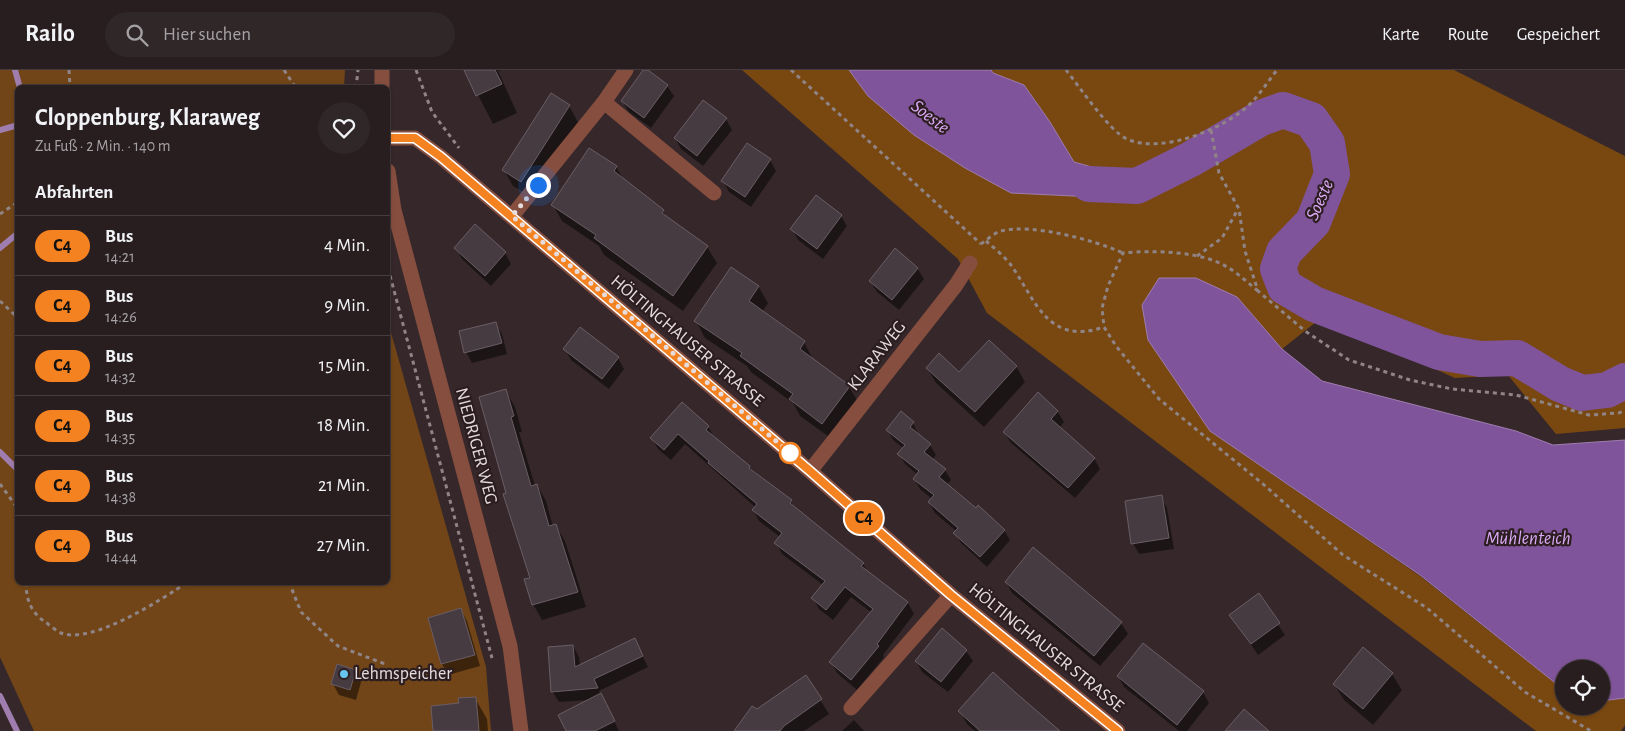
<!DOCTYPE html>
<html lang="de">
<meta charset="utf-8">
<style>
body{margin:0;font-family:"Alegreya Sans",sans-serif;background:#302729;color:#f1f3f6;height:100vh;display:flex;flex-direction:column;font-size:19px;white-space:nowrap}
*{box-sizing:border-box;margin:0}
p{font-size:16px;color:#a5a2a5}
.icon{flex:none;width:28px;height:28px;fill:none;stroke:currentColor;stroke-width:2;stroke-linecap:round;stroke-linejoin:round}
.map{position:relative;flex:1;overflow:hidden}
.sheet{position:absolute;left:15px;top:15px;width:375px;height:500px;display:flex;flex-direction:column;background:#281e20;border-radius:8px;box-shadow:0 1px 4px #0004,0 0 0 1px #443c3e}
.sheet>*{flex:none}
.badge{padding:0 10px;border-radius:16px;font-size:18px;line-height:32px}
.buttons{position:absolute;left:1555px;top:590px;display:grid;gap:10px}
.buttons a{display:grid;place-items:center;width:55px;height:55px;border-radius:50%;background:#281e20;box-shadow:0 1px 4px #0004,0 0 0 1px #443c3e;font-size:25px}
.you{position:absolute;width:25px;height:25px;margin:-12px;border:4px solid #fff;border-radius:50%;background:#1a73e8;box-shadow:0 0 0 8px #1a73e833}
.map>.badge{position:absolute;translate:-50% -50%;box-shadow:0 0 0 2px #fff}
h2{padding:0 20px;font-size:19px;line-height:45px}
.round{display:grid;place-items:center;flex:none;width:52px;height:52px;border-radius:26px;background:#302729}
.overview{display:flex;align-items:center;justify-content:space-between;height:85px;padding:0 20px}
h1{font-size:24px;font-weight:600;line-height:38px}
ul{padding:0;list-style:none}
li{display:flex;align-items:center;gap:15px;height:60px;padding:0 20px;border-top:1px solid #443c3e}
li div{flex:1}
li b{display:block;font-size:19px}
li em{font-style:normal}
li .badge{min-width:55px;font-weight:700;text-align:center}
header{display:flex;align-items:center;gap:30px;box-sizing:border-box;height:70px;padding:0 25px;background:#281e20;border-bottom:1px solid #443c3e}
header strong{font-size:24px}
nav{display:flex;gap:28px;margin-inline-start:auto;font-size:18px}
.search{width:350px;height:45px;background:#302729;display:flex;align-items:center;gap:12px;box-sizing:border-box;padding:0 18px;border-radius:28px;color:#a5a2a5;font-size:19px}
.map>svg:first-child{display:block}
.green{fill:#714517}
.forest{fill:#794811}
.water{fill:#80549a;stroke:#9f7dae}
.shadow{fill:#0007}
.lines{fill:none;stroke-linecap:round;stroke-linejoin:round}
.stream{stroke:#9f7dae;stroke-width:6}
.river{stroke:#80549a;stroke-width:36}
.building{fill:#473b42;stroke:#6a5d65}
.path{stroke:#908486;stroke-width:3;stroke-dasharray:4 4;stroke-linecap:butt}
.minor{stroke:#864e3f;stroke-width:15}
.line-casing{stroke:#fff;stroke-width:11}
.line{stroke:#f58220;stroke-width:8}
.walk{stroke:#e6dcde;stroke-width:5;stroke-dasharray:0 9}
.stop-dot{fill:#fff;stroke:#f58220;stroke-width:2.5}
.poi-dot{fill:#66c4ef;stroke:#2c1e20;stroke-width:2}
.labels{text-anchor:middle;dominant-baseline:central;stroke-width:4.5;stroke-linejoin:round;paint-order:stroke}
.street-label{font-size:18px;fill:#e6dcde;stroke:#2c1e20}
.poi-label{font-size:18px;fill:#e6dcde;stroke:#2c1e20;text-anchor:start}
.water-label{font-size:19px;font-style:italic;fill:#dbaaf7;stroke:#2c1e20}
</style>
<header>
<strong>Railo</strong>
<div class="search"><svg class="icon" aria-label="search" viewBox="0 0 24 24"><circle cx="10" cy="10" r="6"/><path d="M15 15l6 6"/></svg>Hier suchen</div>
<nav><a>Karte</a><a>Route</a><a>Gespeichert</a></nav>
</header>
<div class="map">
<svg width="1625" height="661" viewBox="0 0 1625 661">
<rect width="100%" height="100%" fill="#36282a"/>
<!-- green -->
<path class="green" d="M0,0H345L344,17L18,18V512H388V252L486,597L491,661H34L0,587Z"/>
<!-- forest -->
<path class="forest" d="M742,0H849L914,65L965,98L1012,123L1134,109L1074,92L1050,52L1024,15L993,3L991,0H1454L1625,86V358L1556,364L1508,305L1455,308L1321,248L1282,279L1237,227L1210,361L1420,506L1564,620V636H1601V631L1625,628V655L1621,661H1536L987,243L958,189Z"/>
<!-- water -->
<g class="water">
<path d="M849,0H991L993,3L1024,15L1050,52L1074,92L1135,109L1137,116L1136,123L1094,127L1011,123L965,98L914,65L868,26Z"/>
<path d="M1159,208H1196L1237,227L1282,279L1322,311L1516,361L1553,375L1625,370V628L1601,631V599H1564V620L1420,505L1210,361L1148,270L1142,235Z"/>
</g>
<!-- shadow -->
<g class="shadow">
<path d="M465,0H502L498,1L517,43L493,54Z"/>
<path d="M645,0L667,16L674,26L651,58L629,42L622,31Z"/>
<path d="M569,36L578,52L531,127L513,116L504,100Z"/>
<path d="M726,49L732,60L703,96L681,79L675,68Z"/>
<path d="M770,90L776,101L751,137L729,122L723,111Z"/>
<path d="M616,97L624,110L663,141L667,148L707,177L717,193L683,241L604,185L599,176L562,151L553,135Z"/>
<path d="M841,146L847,156L823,189L798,170L792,159Z"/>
<path d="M456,178L505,183L511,194L491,216L462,189Z"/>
<path d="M917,198L924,209L899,240L877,222L870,211Z"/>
<path d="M758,216L768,233L762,242L804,272L813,290L849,317L859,333L832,369L800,346L793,333L751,302L747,296L705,268L696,251Z"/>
<path d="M495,253L502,264L507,284L472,293L466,282Z"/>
<path d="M565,279L618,288L624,299L609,319L571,290Z"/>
<path d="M1016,296L1025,312L984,357L936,313L927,298L960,304Z"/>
<path d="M506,321L515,337L522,362H519L535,416L537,415L546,431L553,457L556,456L565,471L586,537L542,550L533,534L532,508L507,424Z"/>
<path d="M1057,341L1064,352L1059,358L1094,388L1100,399L1075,428L1011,373L1004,362Z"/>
<path d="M913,353L918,364L930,375L936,385L932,390L945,400L951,410L946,415L1004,460L1010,470L987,497L961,473L955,463L956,461L935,443L929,433L932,429L920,419L914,409L918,405L905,394L899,384L903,378L893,370L888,360Z"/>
<path d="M708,356L714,368L791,431L795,440L863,494L869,504L908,533L914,544L883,585L884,587L857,620L837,603L831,592L872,543L851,527L833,550L819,539L813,528L823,515L782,484L776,473L780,467L759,451L753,440L755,437L685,374L671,390L658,379L652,368Z"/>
<path d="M1161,427L1167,438L1174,479L1139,484L1133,473Z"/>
<path d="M1034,479L1121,553L1128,564L1100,596L1012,523L1006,512Z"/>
<path d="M1258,525L1285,565L1258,585L1231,545Z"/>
<path d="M461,540L467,551L480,596L448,605L442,594L429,549Z"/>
<path d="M573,576L579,587L580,596L640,581L648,597L599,621L619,661H568L589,630L559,632L552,621Z"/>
<path d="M1363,579L1392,604L1402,620L1373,655L1344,630L1334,614Z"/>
<path d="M966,581L973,591L948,622L922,602L916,591Z"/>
<path d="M355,601L361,612L356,630L339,625L333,614Z"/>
<path d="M1118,606L1203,622L1209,633L1187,661H1179L1124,617Z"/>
<path d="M806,607L829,644L804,661H736Z"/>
<path d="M475,628L487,649L488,661H434L460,635Z"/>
<path d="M960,641L1059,661H975L967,654Z"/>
<path d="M854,650L864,661H842Z"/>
</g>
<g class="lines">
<!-- stream -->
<g class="stream">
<path d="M15,0L20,18"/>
<path d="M0,60L18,55"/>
<path d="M0,178L18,163"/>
<path d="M0,382L18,400"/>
<path d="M0,626L17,661"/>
</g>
<!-- river -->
<path class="river" d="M1089,114L1137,116L1191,89L1261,48L1283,40L1311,50L1327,73L1332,104L1313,152L1284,182L1278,199L1285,217L1314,234L1439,282L1480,289L1517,288L1560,314L1582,323L1607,320L1625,311"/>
</g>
<!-- building -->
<g class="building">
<path d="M464,0H495L502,14L476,26Z"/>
<path d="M643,0H648L668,15L644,48L621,31Z"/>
<path d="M551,23L570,35L521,112L502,100Z"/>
<path d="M703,30L727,48L697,86L674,68Z"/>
<path d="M747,73L771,89L745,127L721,111Z"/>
<path d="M589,78L617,96L614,101L664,140L662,143L708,176L673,226L594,168L596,165L551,135Z"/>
<path d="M816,125L842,145L817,179L790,159Z"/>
<path d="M475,154L506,182L485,206L454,178Z"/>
<path d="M895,178L918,198L892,230L869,211Z"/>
<path d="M731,197L759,216L749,231L805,271L800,279L850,316L822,354L789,329L793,324L740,286L742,283L694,251Z"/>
<path d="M496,252L502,273L464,283L459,261Z"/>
<path d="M580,257L619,287L602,309L563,279Z"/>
<path d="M989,270L1017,296L975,342L926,298L939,283L959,302Z"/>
<path d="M506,319L514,346L511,347L531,416L537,414L549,456L556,454L578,522L532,535L524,509L530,508L503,424L506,423L479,327Z"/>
<path d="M1038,322L1058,341L1051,349L1095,388L1068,418L1003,362Z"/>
<path d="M682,332L709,356L706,360L750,396L749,398L792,430L790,433L864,493L861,496L908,532L877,574L879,576L851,610L829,592L873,539L845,517L826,540L811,528L825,511L774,473L782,463L752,440L757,434L708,393L709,391L678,364L664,380L650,368Z"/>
<path d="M901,341L914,352L910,357L931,374L924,382L946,399L939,407L976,438L978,435L1005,460L980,487L953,463L958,458L928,432L934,425L913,409L919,401L897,384L905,375L886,360Z"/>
<path d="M1162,425L1169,468L1131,474L1125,431Z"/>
<path d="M1033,477L1122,552L1094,586L1005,512Z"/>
<path d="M1259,523L1280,553L1251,574L1229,545Z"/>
<path d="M461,538L475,585L441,594L428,548Z"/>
<path d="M942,558L967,580L941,612L915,591Z"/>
<path d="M635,568L643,586L594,609L598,618L551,622L548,577L573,575L575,597Z"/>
<path d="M1143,573L1204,621L1177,655L1117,606Z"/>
<path d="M1363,577L1393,603L1363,639L1333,614Z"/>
<path d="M337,594L356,600L350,620L331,614Z"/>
<path d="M993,602L1016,623L1060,661H980L958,641Z"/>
<path d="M806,605L822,629L784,656L780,661H734L752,636L757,639Z"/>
<path d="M601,623L615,651L595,661H566L558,645Z"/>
<path d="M476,627L479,661H433L431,636L459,633L458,628Z"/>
<path d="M1244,639L1269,661H1225Z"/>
</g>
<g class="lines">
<!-- path -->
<g class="path">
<path d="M69,0L70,18"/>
<path d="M284,0L296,18"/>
<path d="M416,0L432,42L459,78"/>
<path d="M791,0L981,174"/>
<path d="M1066,0C1079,16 1110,62 1127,69C1162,85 1228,58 1253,31C1262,21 1269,10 1277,0"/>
<path d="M356,18L358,0"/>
<path d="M1211,60L1219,103L1239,139L1245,181L1258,221L1305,261L1349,290L1410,310L1452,319L1516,325L1589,345L1619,343L1625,340"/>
<path d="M0,144L18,132"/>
<path d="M986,171C994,178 1004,186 1011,195C1036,231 1048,276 1104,257"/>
<path d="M981,174C987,170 994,163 1001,161C1030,153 1095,170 1123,183"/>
<path d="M1197,186L1222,168L1238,139"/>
<path d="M388,198L492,588"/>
<path d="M1258,221C1248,213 1238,203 1227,197C1202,181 1151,180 1123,183L1108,216L1102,238L1104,257L1116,276L1159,329L1263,414L1343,485L1427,538L1525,622L1591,661"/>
<path d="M0,231L18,248"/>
<path d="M0,414L18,439"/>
<path d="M26,512C26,530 31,542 45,552C50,555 56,561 61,563C92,575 162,529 188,512"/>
<path d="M289,512L301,542L338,576L385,594"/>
</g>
<!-- minor -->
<g class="minor">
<path d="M382,0V18"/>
<path d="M604,32L714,123"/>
<path d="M388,68H415L441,87L810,401L951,525L1118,661"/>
<path d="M388,101L394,140L510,576L521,661"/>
<path d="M512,146L604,32L626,0"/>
<path d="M810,401L956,215L970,193"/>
<path d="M851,638L951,525"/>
</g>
</g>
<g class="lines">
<!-- line casing -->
<g class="line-casing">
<path id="line" d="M388,68H415L441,87L810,401L951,525L1118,661"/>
</g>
<!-- line -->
<use href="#line" class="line"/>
<!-- walk -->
<path class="walk" d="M538,115L512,146L796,388L790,383"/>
</g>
<!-- markers -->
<circle class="stop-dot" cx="790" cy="383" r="10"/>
<circle class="poi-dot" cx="344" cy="604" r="5"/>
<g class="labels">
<!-- street labels -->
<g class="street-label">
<text transform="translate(687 271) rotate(40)">HÖLTINGHAUSER STRASSE</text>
<text transform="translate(877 286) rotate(-52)">KLARAWEG</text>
<text transform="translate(476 376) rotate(75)">NIEDRIGER WEG</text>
<text transform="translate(1046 578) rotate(39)">HÖLTINGHAUSER STRASSE</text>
</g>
<!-- poi labels -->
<g class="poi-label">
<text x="354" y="604">Lehmspeicher</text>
</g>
<!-- water labels -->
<g class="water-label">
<text transform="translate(930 47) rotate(38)">Soeste</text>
<text transform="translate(1320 130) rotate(-66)">Soeste</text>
<text x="1528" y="468">Mühlenteich</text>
</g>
</g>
</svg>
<div class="buttons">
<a><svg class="icon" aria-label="locate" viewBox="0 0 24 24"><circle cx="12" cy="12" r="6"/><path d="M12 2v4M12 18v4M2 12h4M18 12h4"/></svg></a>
</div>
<div class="you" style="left:538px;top:115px"></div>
<b class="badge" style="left:864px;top:448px;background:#f58220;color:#111">C4</b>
<section class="sheet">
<div class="overview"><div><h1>Cloppenburg, Klaraweg</h1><p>Zu Fuß · 2 Min. · 140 m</p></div><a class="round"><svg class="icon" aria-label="heart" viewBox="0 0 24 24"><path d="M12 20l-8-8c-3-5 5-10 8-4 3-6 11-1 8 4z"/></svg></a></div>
<h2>Abfahrten</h2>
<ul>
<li><span class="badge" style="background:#f58220;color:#111">C4</span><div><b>Bus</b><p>14:21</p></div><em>4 Min.</em></li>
<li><span class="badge" style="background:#f58220;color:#111">C4</span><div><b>Bus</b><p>14:26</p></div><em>9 Min.</em></li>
<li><span class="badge" style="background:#f58220;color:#111">C4</span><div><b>Bus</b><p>14:32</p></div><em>15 Min.</em></li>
<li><span class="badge" style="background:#f58220;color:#111">C4</span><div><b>Bus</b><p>14:35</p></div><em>18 Min.</em></li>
<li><span class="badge" style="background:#f58220;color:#111">C4</span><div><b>Bus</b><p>14:38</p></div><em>21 Min.</em></li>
<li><span class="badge" style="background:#f58220;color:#111">C4</span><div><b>Bus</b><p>14:44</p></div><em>27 Min.</em></li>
</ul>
</section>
</div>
